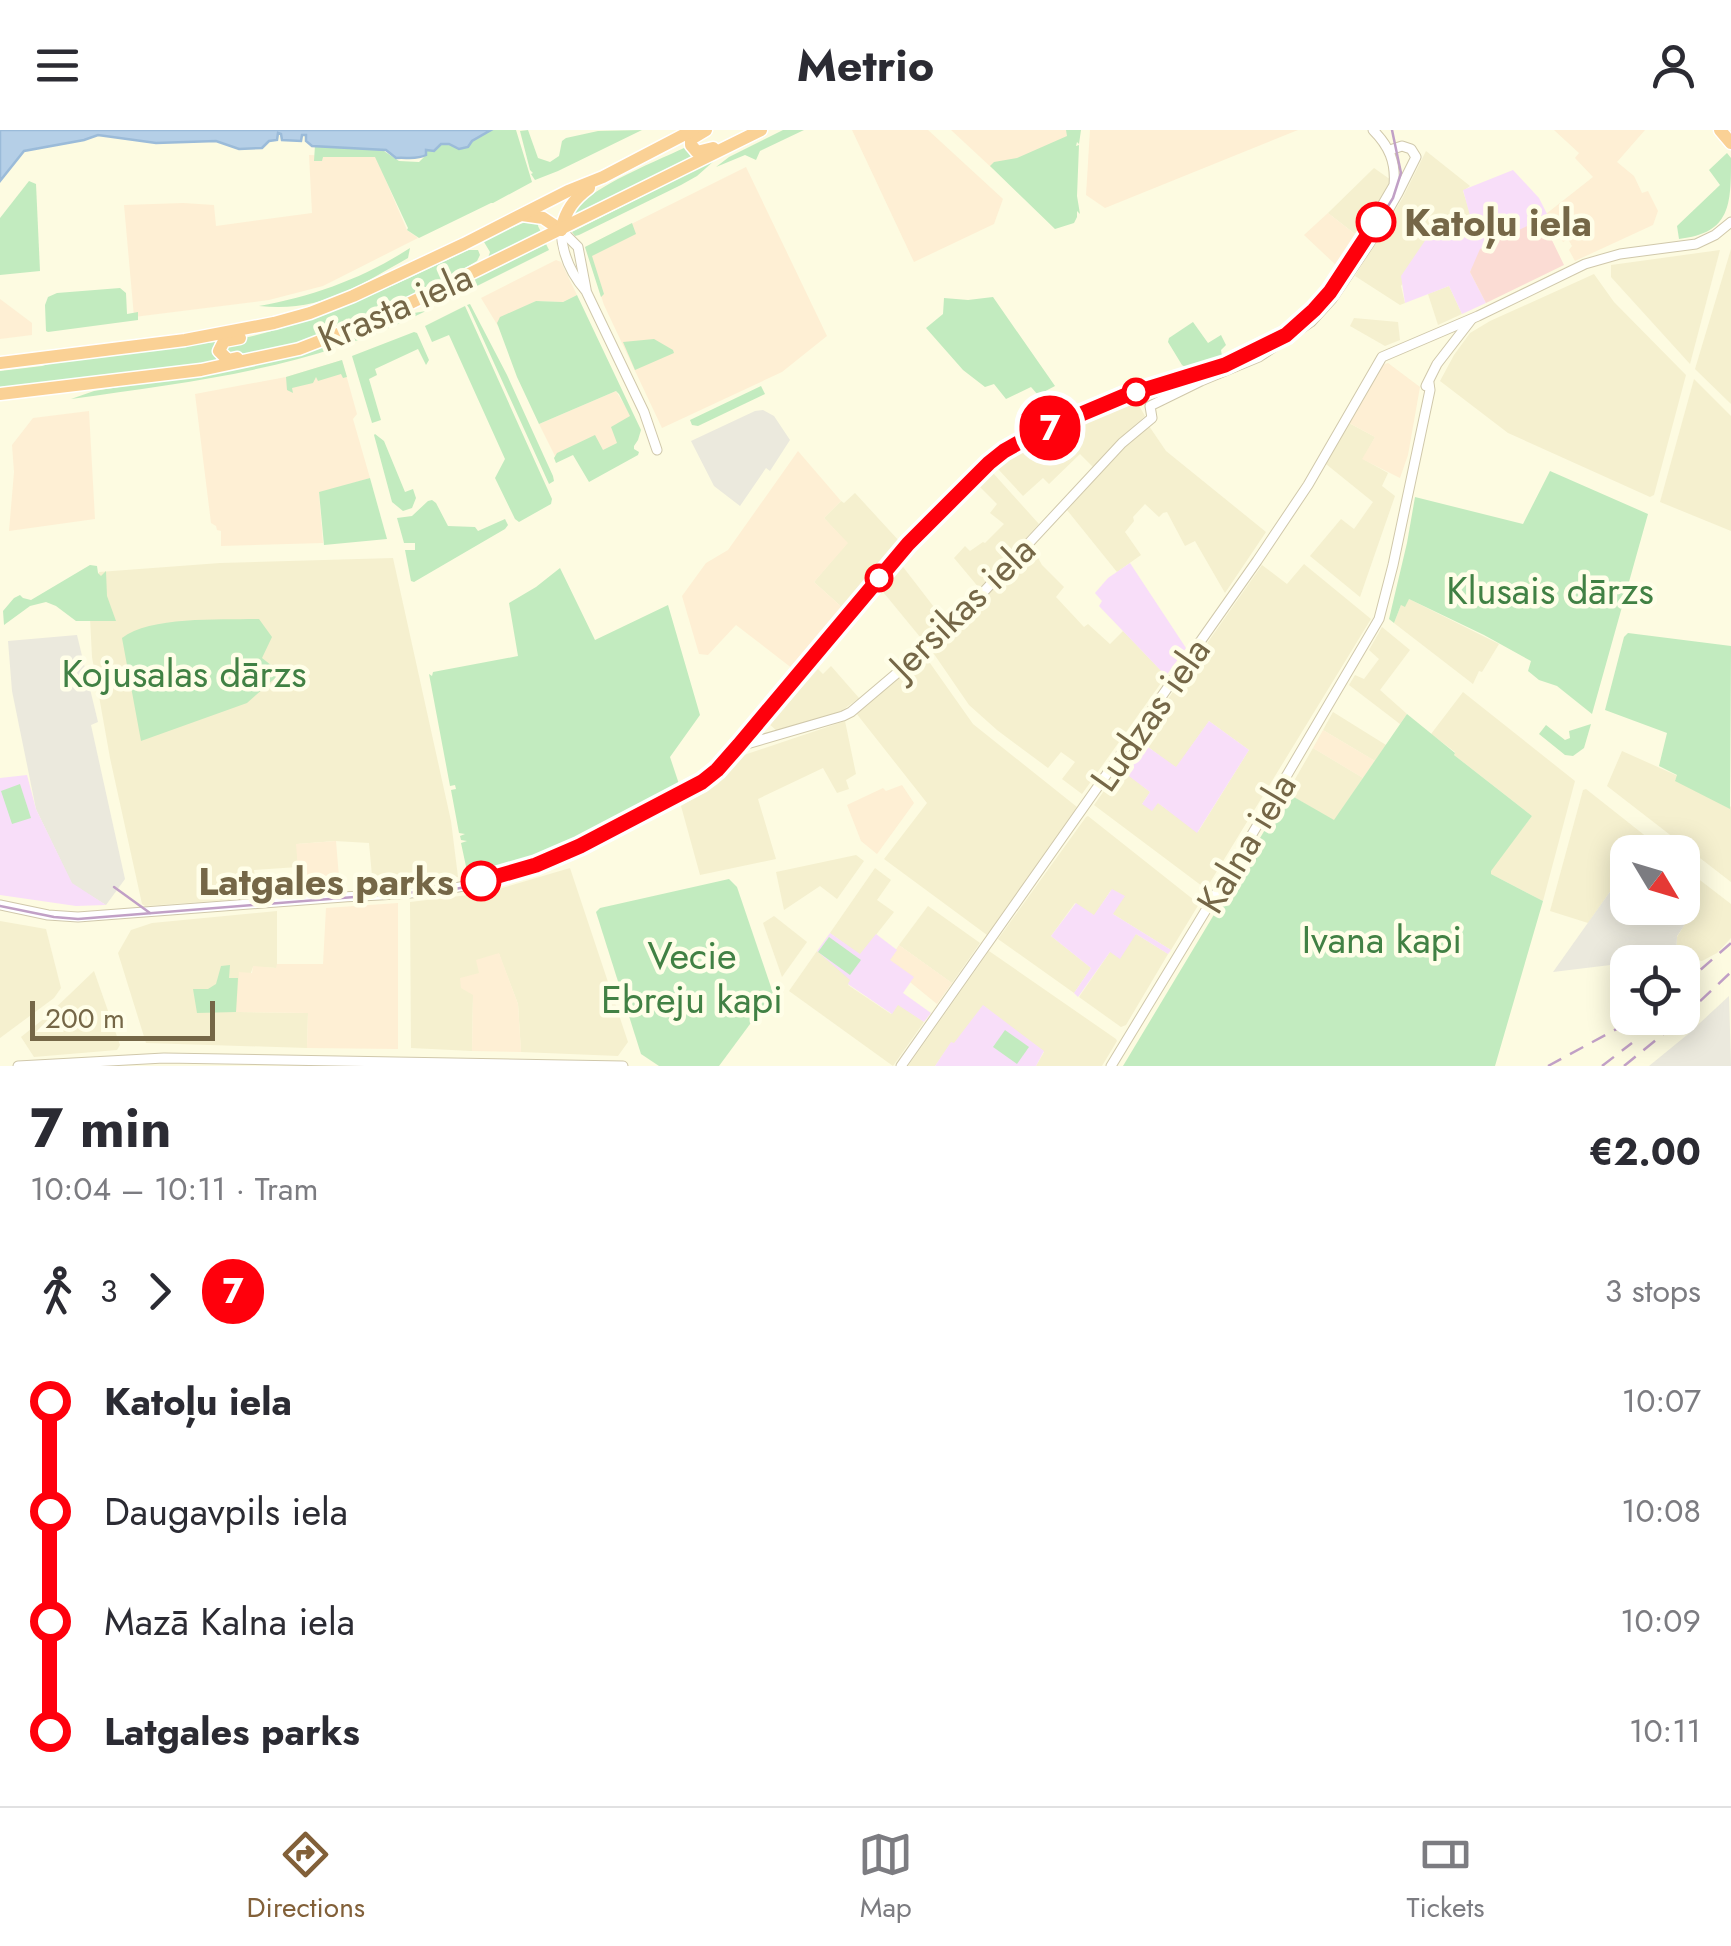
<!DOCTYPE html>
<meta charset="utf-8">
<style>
body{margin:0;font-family:Jost,sans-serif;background:#f2f2f3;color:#2b2b33;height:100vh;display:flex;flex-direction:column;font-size:38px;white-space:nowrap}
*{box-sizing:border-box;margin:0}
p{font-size:32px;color:#7c7c81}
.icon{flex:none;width:55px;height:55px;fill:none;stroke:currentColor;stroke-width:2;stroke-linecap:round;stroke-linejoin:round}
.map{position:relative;height:936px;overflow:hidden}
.sheet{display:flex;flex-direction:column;background:#fff;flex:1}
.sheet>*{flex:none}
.badge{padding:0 20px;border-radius:32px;font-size:35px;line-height:65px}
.needle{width:65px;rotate:128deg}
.tools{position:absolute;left:1610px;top:705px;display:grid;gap:20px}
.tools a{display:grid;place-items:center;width:90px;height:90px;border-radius:20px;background:#fff;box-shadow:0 5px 25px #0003;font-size:50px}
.scale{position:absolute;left:30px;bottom:25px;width:185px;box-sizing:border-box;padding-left:10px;border:5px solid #756747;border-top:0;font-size:28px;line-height:35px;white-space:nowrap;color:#756747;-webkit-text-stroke:8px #fffee8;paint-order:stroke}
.map>.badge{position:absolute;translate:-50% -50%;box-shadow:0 0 0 5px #fff}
.legs{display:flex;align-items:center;gap:15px;height:110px;padding:0 30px;font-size:32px}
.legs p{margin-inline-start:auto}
.head{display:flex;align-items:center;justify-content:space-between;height:170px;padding:0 30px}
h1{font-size:55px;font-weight:700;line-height:75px}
ul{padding:0 30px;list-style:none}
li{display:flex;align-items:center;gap:35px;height:110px;font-size:38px}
li i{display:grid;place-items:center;width:15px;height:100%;margin:0 12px;background:currentColor}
li i::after{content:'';width:25px;height:25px;margin:-12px;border:8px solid;border-radius:50%;background:#fff}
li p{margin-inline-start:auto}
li:first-child i{background:linear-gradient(#0000 50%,currentColor 0)}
li:last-child i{background:linear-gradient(currentColor 50%,#0000 0)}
header{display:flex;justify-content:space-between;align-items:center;height:130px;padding:0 30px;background:#fff;font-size:45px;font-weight:700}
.dock{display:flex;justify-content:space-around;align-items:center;height:140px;border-top:2px solid #e1e1e2;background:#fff;font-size:28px;color:#7c7c81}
.dock a{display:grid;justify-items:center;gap:5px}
.dock .current{color:#826039}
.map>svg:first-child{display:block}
.residential{fill:#f5f0cf}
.commercial{fill:#feefd4}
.industrial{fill:#ebe9dd}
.education{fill:#f8def9}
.medical{fill:#fbdcd4}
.green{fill:#c2ebbf}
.water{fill:#b5cfe7;stroke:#9bbbd9;stroke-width:2.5}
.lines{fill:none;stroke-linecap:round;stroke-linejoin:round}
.minor-casing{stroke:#d0c8ab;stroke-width:11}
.highway-casing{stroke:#fff;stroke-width:15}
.minor{stroke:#fff;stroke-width:9}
.highway{stroke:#fad195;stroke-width:12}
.tram{stroke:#c1a0c6;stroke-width:2.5}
.rail{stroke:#c1a0c6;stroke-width:2.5;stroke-dasharray:15 10;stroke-linecap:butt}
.line-1-casing{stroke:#fff;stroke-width:22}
.line-1{stroke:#ff000c;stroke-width:15}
.stop-1-dot{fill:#fff;stroke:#ff000c;stroke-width:5}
.labels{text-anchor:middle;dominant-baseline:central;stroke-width:9;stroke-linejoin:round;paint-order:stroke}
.stop-label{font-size:38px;font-weight:bold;fill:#756747;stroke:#fffee8;text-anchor:start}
.street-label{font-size:38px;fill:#756747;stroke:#fffee8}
.park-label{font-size:38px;fill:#418144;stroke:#fffee8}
</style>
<header><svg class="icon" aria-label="menu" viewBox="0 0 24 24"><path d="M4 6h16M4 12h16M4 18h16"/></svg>Metrio<svg class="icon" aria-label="person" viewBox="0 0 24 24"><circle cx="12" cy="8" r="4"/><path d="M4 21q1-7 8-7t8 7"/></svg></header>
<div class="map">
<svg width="1731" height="936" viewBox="0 0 1731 936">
<rect width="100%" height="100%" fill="#fdfbe1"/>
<!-- residential -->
<g class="residential">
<path d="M1426,21L1470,56L1463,61L1473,93L1462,106L1439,91L1401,156L1405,173L1400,175L1355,146L1402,69Z"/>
<path d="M1374,38L1391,50L1359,107L1328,83Z"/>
<path d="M1731,119V274L1695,239Z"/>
<path d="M1720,120L1690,234L1611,147V135Z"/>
<path d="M1594,144L1614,172L1686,245L1654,365L1650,367L1508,303L1440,251L1454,225L1470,203L1490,191Z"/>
<path d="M1449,156L1462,184L1438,195L1428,164Z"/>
<path d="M1354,188L1398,192L1400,210L1385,216L1350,196Z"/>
<path d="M1694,249L1731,286V401L1660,372Z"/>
<path d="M1137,272L1145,286L1118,310L1093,337L1080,324L1049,354L1043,348L1023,366L998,339V336L1020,320L1040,310Z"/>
<path d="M1349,293L1375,307L1363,329L1388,343L1382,356L1395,366L1360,467L1310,426L1341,389L1354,399L1373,372L1326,334Z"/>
<path d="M1149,296L1166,321L1266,402L1225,463L1195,411L1185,416L1167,382L1163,383L1159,387L1145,374L1133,387L1134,391L1125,402L1141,425L1117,442L1067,380L1127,315Z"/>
<path d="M993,343L1039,394L980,459L954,428L965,416L970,421L983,412L985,413L1004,394L990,383L997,374L979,356Z"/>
<path d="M855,363L900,412L844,479L814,452L847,413L824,388L841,371L844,373Z"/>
<path d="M1032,417L1042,435L1064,457L1056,467L1084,497L1088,494L1110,514L1123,501L1166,546L1082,664L1062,649L1075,632L1061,622L1048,638L997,600L969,575L934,524L933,522L964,493L976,477Z"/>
<path d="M393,428L451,691L458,747L373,757L369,713L335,711L297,714L298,737L254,740L257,768L145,776L142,774L110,628L92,527L90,488L99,442L220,433Z"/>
<path d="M900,433L947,494L925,513L879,457Z"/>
<path d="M1304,434L1371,489L1206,759L1094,675L1120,638L1150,662L1142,674L1158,673L1198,702L1249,620L1209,591L1176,638L1139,610L1262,435L1287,454Z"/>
<path d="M1409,469L1499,514L1482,542L1479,541L1473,554L1394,493L1401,475Z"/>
<path d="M1382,497L1410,520L1380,560L1407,584L1400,594L1349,555L1355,545L1364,549L1379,529L1369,520Z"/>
<path d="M925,526L973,594L1077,677L987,805L884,729L927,673L856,583Z"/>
<path d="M831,536L859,568L840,582L777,601L767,592L786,569L790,571L818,539L823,544Z"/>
<path d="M1463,562L1575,651L1543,771L1491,744L1490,741L1532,686L1454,625L1455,622L1431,604Z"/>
<path d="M1333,582L1386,615L1375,631L1323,600Z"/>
<path d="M845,591L856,644L846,650L849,659L837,663L823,638L758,669L776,729L700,745L681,676L718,654L744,625Z"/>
<path d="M1313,618L1363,648L1334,691L1287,663Z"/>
<path d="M1622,621L1678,646L1675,650L1729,678L1731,676V752L1607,656Z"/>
<path d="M1586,659L1648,708L1641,718L1642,722H1628L1627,743H1623L1588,793L1550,781L1583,660Z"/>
<path d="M1088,686L1199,774L1171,820L1113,784L1114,761L1111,760L1094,786L1075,773L1051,806L1091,838L1074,863L998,809L1086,687Z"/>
<path d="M856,725L864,731L837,769L820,756L784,780L776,742Z"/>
<path d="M570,738L628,912L618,926L521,922L518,874L499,824L479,843L473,865L472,921L411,918L410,772L485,763Z"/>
<path d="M875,738L891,750L877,770L894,782L860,825L830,803Z"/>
<path d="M1692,744L1731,774V808L1717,823L1702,831L1676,827L1677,807L1695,778L1683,767V759Z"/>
<path d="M928,776L980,813L952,853L899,815Z"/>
<path d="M277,781V838L253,837L237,882L308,883L307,918L146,913L118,823L131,800L152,793Z"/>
<path d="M774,786L807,812L782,847L763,793Z"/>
<path d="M0,791L46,799L61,858L54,868L0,908Z"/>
<path d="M1136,804L1168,824L1126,895L1121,897L1079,867L1110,822Z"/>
<path d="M817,821L851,850L848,855L891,884L898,874L924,892L893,936L789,861Z"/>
<path d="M989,821L1116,909L1117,911L1102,936H1036L1044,922L951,913L935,936H908Z"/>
<path d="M94,841L120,915L117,920L34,927L21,907L46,887Z"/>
</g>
<!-- commercial -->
<g class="commercial">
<path d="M852,0H928L1003,69L994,94L914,132Z"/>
<path d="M951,0H1076V5L993,39Z"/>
<path d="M1090,0H1298L1105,78L1086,65Z"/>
<path d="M1554,0H1645L1617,32L1634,46L1642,63L1648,61L1658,81L1653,95L1575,131L1569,120L1572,116L1568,109L1563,112L1546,84L1593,47L1575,28L1579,23Z"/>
<path d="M309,25L376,27L407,100L418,108L323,156L269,170L134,187L124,75L183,73L214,75L216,96L312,83Z"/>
<path d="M746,37L827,206L782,242L662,298L604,175L585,117Z"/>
<path d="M1328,83L1356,105L1337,136L1304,105Z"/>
<path d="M556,130L561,132L577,165L563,172L536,171L498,191V196L481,168Z"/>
<path d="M0,169L32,193V205L0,209Z"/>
<path d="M342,230L357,284L353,289L370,348L319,363L323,413L221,416V401L217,400L216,396L211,393L195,264L286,247Z"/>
<path d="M1388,233L1420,257L1408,325L1400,348L1362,329L1375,307L1349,293L1382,235Z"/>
<path d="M616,261L631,286L619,312L603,322L594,308L556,328L539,294Z"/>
<path d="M89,281L95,389L9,401L14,342L12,315L33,288Z"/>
<path d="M798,321L841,371L824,388L848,413L814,452L844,479L793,539L736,495L708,525L699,524L682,466L706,433L728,420Z"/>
<path d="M1323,600L1375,631L1363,648L1313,618Z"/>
<path d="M902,655L914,673L877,724L861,711L847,675L883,658L886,661Z"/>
<path d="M336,711L340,759L300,763L296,714Z"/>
<path d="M398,773V919L307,918L308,883L236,882L239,842L252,843L253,836L276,838L277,834H323L326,778Z"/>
<path d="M899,815L952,853L937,874L910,852L913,847L889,830Z"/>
<path d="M499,823L518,874L521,922L472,921L473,865L461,858L460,848L479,843L476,830Z"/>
</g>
<!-- industrial -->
<g class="industrial">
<path d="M763,280L774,286L790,310L770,341L766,338L740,376L714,356L691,311L755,281Z"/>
<path d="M77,505L98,592L91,595L125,749L106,775L72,754L36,679L12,561L8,511Z"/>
<path d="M1624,742L1627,743L1628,778H1682L1683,767L1696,778L1677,806L1676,827L1553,842Z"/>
<path d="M1729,866L1731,936H1649L1687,905Z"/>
</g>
<!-- education -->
<g class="education">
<path d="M1513,40L1539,68L1550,90L1541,95L1531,94L1481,122L1470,142L1486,173L1462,184L1449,156L1405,173L1401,146L1439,90L1462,106L1472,93L1463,60Z"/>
<path d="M1130,433L1186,518L1166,546L1099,476L1102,471L1095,463L1108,448Z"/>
<path d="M1209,591L1249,620L1197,703L1158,673L1152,681L1142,674L1150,662L1121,640L1141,612L1176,637Z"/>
<path d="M27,645L36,679L72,753L106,775L76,776L0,765V648Z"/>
<path d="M1112,759L1125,766L1113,784L1171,820L1168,824L1136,804L1120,829L1110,822L1078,867L1074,863L1091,838L1051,806L1076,773L1094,785Z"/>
<path d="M830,803L860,824L876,804L897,820L890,830L914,847L903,863L931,883L924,892L898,875L892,884L848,854L850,850L817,821Z"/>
<path d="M983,875L1044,921L1036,936H935L951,912L954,913Z"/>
</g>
<!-- medical -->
<path class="medical" d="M1531,94L1535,101L1543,98L1547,100L1564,135L1486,173L1470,142L1480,119Z"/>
<!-- green -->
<g class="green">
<path d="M491,0H516L532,52L493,73H491L419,108L407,100L408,98L375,27H323L322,31H314L315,15L372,18L384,21L399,31L419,32L426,25V19C432,18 438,15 444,14C453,13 458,19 468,17L472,11Z"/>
<path d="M528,0L538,28L550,32L559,26L562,11L566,8L598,1L642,0L558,41L535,50L531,44L533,43L530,40L520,1Z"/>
<path d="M783,0H804L760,21L756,30L745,25L716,37L729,27Z"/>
<path d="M1066,0H1081L1079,14L1077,12L1076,16L1079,15L1077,66L1080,84L1077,81V87L1074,93L1055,99L990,36L994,32L1017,28L1067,6Z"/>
<path d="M688,16L689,24L695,29L569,88C583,59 658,31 688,16Z"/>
<path d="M1727,23L1731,28C1731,75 1731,103 1679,109L1677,96L1720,55L1709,40Z"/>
<path d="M715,30L697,46L681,55L579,105L575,106L572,102Z"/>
<path d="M29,51L36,54L40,141L0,145V88Z"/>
<path d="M530,90L539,91L538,96L542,104L487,131L490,122L484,112L480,111Z"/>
<path d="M632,93L636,104L592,126L604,164L601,167L585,117Z"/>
<path d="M546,114L549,120L447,171L424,176L423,174Z"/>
<path d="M410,118L408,128C358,156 320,183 259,176C314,166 364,148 410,118Z"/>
<path d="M468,120H478L480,125L477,131C402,176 315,220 226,225V212C310,196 391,157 468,120Z"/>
<path d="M120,158L126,163L127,184L138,182V190L48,202L46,201L45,175L48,167L57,163Z"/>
<path d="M577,165L641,300L638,310L634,316V319L639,322L638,325L589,352L573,325L556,333L554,328L557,323L595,305L603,320L617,313L611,297L630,286L619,264L616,261L539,294L517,247L497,193L500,187L536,171L563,172Z"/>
<path d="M993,167L1055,256L1038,265L1031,257L1006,269L994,254L985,257L963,240L926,198L943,184L944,168L968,170Z"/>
<path d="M470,174L507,245L553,346L554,351L549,354L469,178L467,175Z"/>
<path d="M465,176L552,369L551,374L519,392L515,389L495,348L505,329L449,205L432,212L425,196Z"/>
<path d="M426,181C310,239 197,251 71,269L94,261L255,235L365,204L414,183Z"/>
<path d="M1193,192L1208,213L1221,205L1226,215L1221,220L1222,226L1188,239L1182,235L1168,212L1169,208Z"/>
<path d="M414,202L417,203L429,230L426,235L418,219L375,239L377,245L369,249L381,290L372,293L352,226Z"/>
<path d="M654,209L673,220L674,223L635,240L623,212Z"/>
<path d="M215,212L213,221L217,231L78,250L0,257V241L42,236L59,231Z"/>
<path d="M342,230L347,247L343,248L341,244L318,251L316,247L313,253L292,258L293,263L287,260L286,247Z"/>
<path d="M761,256L765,264L698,296L692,295L690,290Z"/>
<path d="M375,304L384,311L405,362L413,359L416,368L412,378L403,381L392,372L374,305Z"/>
<path d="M1550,341L1648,384L1592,584L1557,556L1539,550L1528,541L1531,531L1484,505L1409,469L1405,477L1401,475L1394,493L1389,489L1407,413L1415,367L1523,394Z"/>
<path d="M370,348L387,409L324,415L319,362Z"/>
<path d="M432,370L436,373L448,396L475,397L478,401L505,389L508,395L505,399L414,452L411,451L405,420H415V413H404L397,388L412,386L428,371Z"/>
<path d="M90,435L97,436L98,443L101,446L106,441L107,466L116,491H76L56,476L46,472L30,476L4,495L3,481L14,468L20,465L23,468L31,470Z"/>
<path d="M560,438L595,510L668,475L700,585L670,627L680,657L575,710L552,718L554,720L498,738L492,736L488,737L491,740L472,743L471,737L467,741L461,713L467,711L461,710L460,706L465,704L459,703L451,660L456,659L455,655L450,656L429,544L432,546L433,542L518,526L509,473L536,457Z"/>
<path d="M259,489L272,507L262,528L281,543L247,573L141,611L122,508C150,486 223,490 259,489Z"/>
<path d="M1628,503L1731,516L1730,679L1675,651L1677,645L1659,636L1667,603L1605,580L1624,507Z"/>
<path d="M1407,584L1455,623L1454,625L1532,686L1491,741V744L1543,771L1495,936H1123L1287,663L1334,690Z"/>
<path d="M1591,594L1584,618L1573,626L1565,625L1539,604L1546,595L1565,610L1570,608L1569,601Z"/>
<path d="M20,654L31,688L12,694L1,661Z"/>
<path d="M729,749L737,757L773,863L719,936H659L641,924L596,782L600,778Z"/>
<path d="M829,807L861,830L850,845L818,822Z"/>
<path d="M230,835L229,848H238L236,882L197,883L193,859H208L216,854L221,836Z"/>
<path d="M1005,900L1029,917L1017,934L993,917Z"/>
</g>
<!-- water -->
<path class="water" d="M0,0H491L472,11L468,17L459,19L449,14H441L434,21L426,20V25C417,30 406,27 396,28L386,20L312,16L306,11V5H302L301,11L282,10L281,4L278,3L277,10L269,11L262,18L239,19L216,11L156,13L98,5L84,10L24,21L0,51Z"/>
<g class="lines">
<!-- minor casing -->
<g class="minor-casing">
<g id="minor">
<path d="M561,100C562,123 570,143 586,161L644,282L657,320"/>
<path d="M561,100L578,117L586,159"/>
<path d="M1426,256L1437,234L1471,190"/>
<path d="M740,616L843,586L851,582L949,499L1122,313L1152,288L1150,276L1201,251L1259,227L1311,192L1332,169L1369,114L1398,63L1416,27L1411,19L1402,16L1390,20"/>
<path d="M0,775L48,785L78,787C162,781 246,774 330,768C380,764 433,765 482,752C548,735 597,709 658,678C688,662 733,643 742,606L907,412L1001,319L1023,306L1083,279L1123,263L1225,232L1279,205L1311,177L1334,151L1363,108L1394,55C1396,32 1389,16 1373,0"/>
<path d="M18,936L164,928L623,936"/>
<path d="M901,936L1257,431L1308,355L1382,227L1478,186L1585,134L1620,124L1696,114L1715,105L1731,92"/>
<path d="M1111,936L1251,706L1379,489L1393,435L1430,260L1429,253"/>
</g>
</g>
<!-- highway casing -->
<g class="highway-casing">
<g id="highway">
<path d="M706,0L691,9V15L697,22L713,18"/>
<path d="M1720,0L1731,13"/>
<path d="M522,85L543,88L561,100"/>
<path d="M561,100C566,80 573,70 589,58"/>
<path d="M237,228L228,230L219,221L224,211L240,208"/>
<path d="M0,233L185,210L274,193L310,183L353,166L464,114L568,61L603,47L693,0"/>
<path d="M0,264L201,240L299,219L384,186L761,0"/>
</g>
</g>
<!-- minor -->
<use href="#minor" class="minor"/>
<!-- highway -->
<use href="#highway" class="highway"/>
<!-- tram -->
<g class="tram">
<path d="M114,757L150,783"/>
<path d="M0,776L54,787L78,789L455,759L476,755L537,738L582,718L693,661L716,645L910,415L1003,326L1035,307L1113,274L1228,237L1251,227L1287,207L1317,181L1346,144L1393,68L1401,43L1392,0"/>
</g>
<!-- rail -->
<g class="rail">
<path d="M1682,856L1731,813"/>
<path d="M1548,936L1637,888"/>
<path d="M1602,936L1632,913"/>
<path d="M1624,936L1677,893L1731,842"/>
</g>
</g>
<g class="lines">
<!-- line-1 casing -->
<g class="line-1-casing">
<path id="line-1" d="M481,751L536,735L580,716L702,652L717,640L739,615L908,414L989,333L1004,321L1034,304L1124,266L1225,235L1286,205L1314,180L1330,162L1376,92"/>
</g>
<!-- line-1 -->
<use href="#line-1" class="line-1"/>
</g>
<!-- markers -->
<g class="stop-1-dot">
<circle cx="1376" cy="92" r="18"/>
<circle cx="1136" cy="262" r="12"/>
<circle cx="879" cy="448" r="12"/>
<circle cx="481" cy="751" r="18"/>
</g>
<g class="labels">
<!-- stop labels -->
<g class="stop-label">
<text x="1404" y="92">Katoļu iela</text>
<text x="454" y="751" text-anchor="end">Latgales parks</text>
</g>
<!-- street labels -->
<g class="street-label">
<text transform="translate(395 177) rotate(-24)">Krasta iela</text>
<text transform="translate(962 477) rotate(-44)">Jersikas iela</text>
<text transform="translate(1150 584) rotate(-55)">Ludzas iela</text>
<text transform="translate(1246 713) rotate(-59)">Kalna iela</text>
</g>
<!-- park labels -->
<g class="park-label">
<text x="1550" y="460">Klusais dārzs</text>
<text x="184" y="543">Kojusalas dārzs</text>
<text x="1382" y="809">Ivana kapi</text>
<text x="692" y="825">Vecie<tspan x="692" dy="44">Ebreju kapi</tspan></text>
</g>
</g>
</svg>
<div class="tools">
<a><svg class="needle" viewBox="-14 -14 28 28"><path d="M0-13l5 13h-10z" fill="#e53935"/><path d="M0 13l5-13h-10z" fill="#7c7c81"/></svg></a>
<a><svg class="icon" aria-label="locate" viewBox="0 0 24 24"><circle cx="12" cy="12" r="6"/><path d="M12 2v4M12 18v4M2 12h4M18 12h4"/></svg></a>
</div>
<div class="scale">200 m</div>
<b class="badge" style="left:1050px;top:298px;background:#ff000c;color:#fff">7</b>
</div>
<section class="sheet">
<div class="head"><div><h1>7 min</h1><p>10:04 – 10:11 · Tram</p></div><b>€2.00</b></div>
<div class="legs"><svg class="icon" aria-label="walk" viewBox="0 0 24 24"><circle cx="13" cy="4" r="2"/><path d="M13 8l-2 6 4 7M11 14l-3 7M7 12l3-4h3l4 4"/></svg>3<svg class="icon" aria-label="forward" viewBox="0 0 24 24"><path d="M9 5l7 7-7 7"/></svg><b class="badge" style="background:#ff000c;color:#fff">7</b><p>3 stops</p></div>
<ul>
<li><i style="color:#ff000c"></i><b>Katoļu iela</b><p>10:07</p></li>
<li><i style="color:#ff000c"></i><span>Daugavpils iela</span><p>10:08</p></li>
<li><i style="color:#ff000c"></i><span>Mazā Kalna iela</span><p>10:09</p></li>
<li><i style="color:#ff000c"></i><b>Latgales parks</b><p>10:11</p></li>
</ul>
</section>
<nav class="dock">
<a class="current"><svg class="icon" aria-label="directions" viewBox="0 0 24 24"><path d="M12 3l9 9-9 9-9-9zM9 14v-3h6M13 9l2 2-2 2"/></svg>Directions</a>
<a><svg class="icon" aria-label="map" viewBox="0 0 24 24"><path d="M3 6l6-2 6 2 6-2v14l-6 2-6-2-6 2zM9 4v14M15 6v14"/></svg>Map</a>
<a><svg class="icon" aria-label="tickets" viewBox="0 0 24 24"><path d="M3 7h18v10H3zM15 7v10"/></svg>Tickets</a>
</nav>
